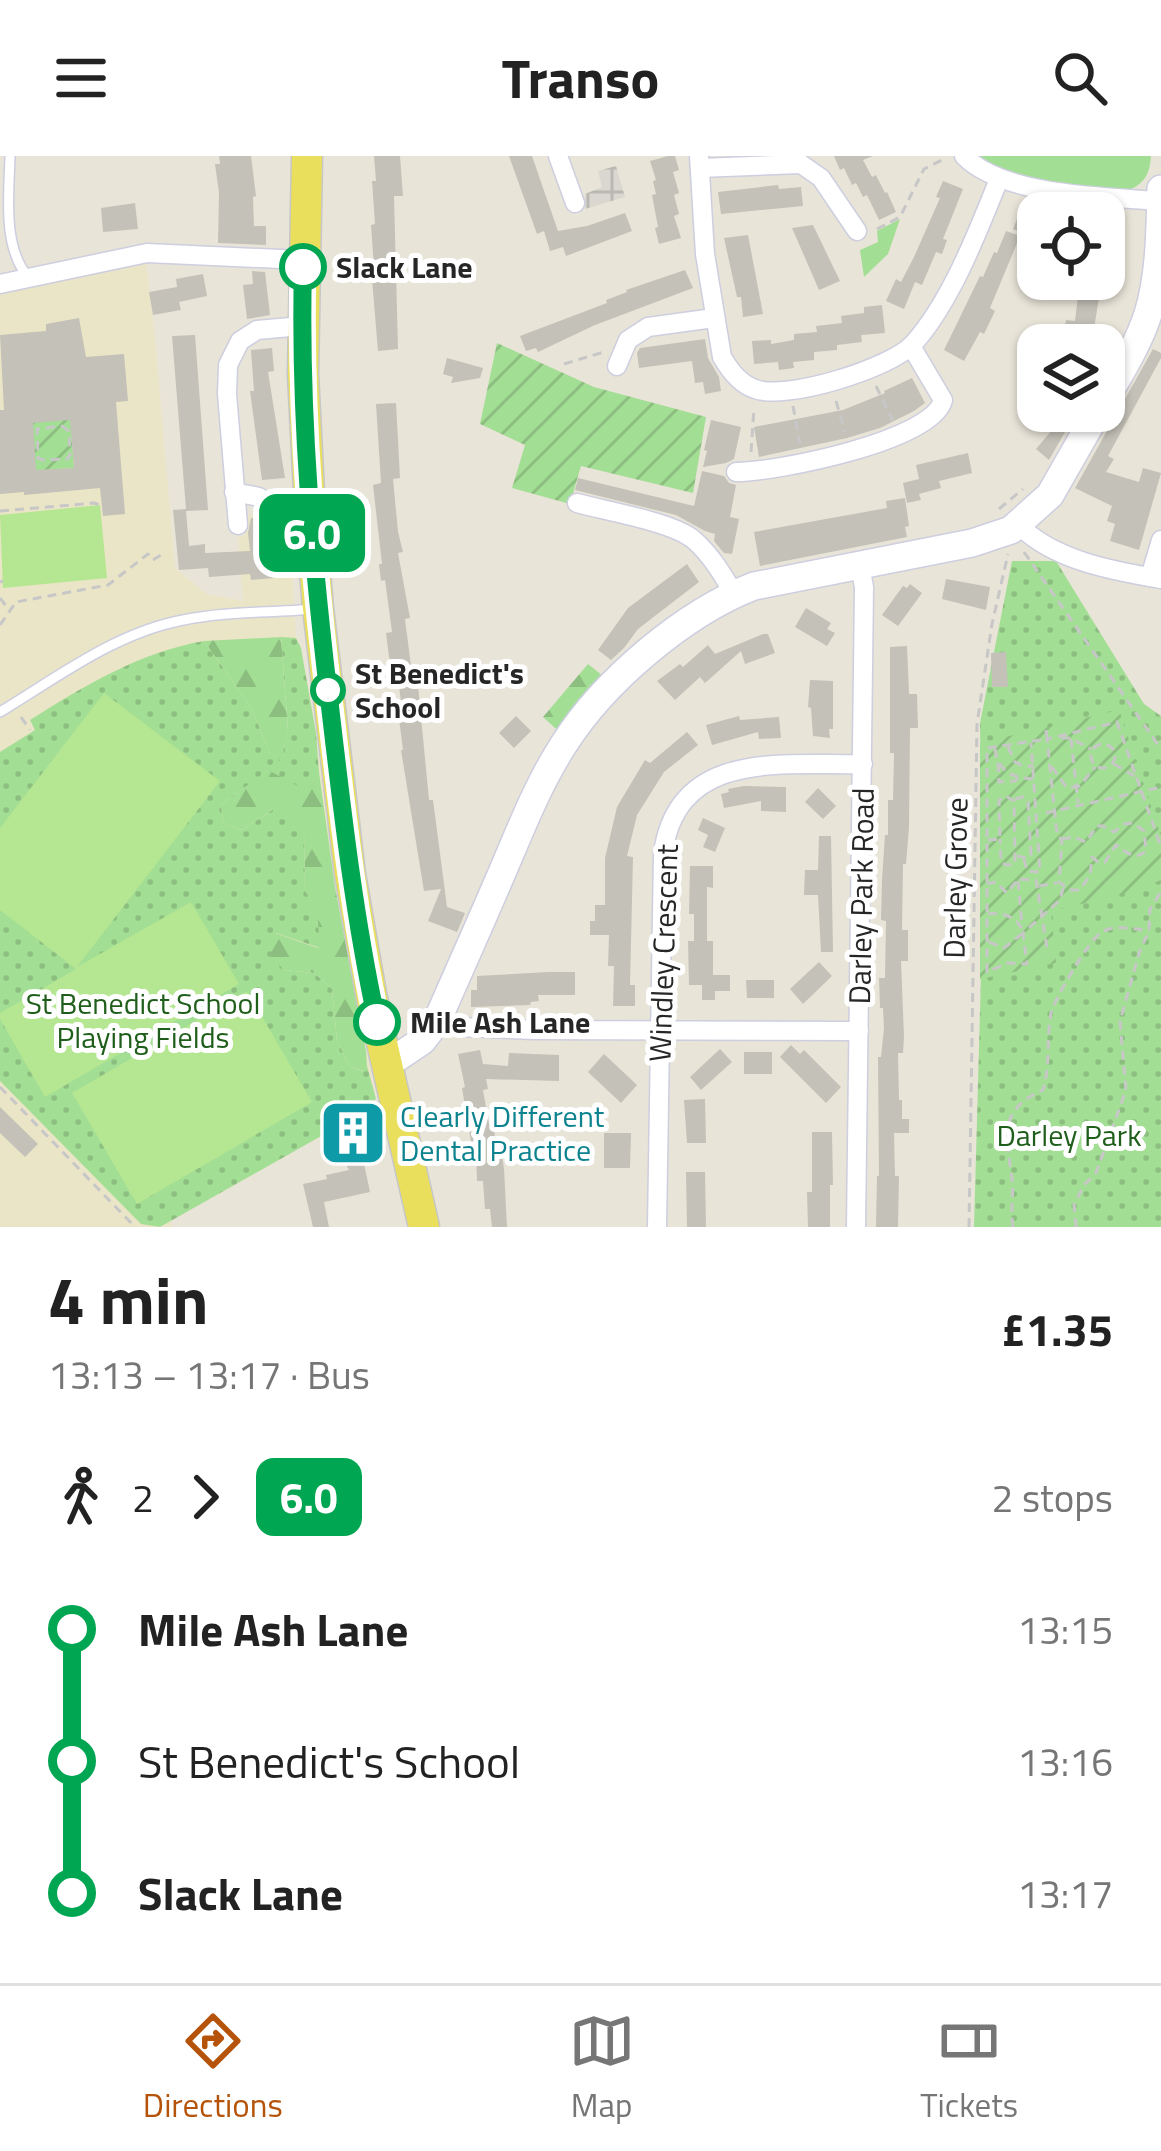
<!DOCTYPE html>
<meta charset="utf-8">
<style>
body{margin:0;font-family:"Titillium Web",sans-serif;background:#f6f6f6;color:#222;height:100vh;display:flex;flex-direction:column;font-size:45px;white-space:nowrap}
*{box-sizing:border-box;margin:0}
p{font-size:39px;color:#767676}
.icon{flex:none;width:66px;height:66px;fill:none;stroke:currentColor;stroke-width:2;stroke-linecap:round;stroke-linejoin:round}
.map{position:relative;height:1071px;overflow:hidden}
.sheet{display:flex;flex-direction:column;background:#fff;flex:1}
.sheet>*{flex:none}
.badge{padding:0 24px;border-radius:18px;font-size:42px;line-height:78px}
.tools{position:absolute;left:1017px;top:36px;display:grid;gap:24px}
.tools a{display:grid;place-items:center;width:108px;height:108px;border-radius:24px;background:#fff;box-shadow:0 3px 9px #0004;font-size:60px}
.map>.badge{position:absolute;translate:-50% -50%;box-shadow:0 0 0 6px #fff}
.legs{display:flex;align-items:center;gap:18px;height:132px;padding:0 48px;font-size:39px}
.legs p{margin-inline-start:auto}
.headline{display:flex;align-items:center;justify-content:space-between;height:204px;padding:0 48px}
h1{font-size:66px;font-weight:700;line-height:90px}
ul{padding:0 48px;list-style:none}
li{display:flex;align-items:center;gap:42px;height:132px;font-size:45px}
li i{display:grid;place-items:center;width:18px;height:100%;margin:0 15px;background:currentColor}
li i::after{content:'';width:30px;height:30px;margin:-15px;border:9px solid;border-radius:50%;background:#fff}
li p{margin-inline-start:auto}
li:first-child i{background:linear-gradient(#0000 50%,currentColor 0)}
li:last-child i{background:linear-gradient(currentColor 50%,#0000 0)}
header{display:flex;justify-content:space-between;align-items:center;height:156px;padding:0 48px;background:#fff;font-size:54px;font-weight:700}
.tab-bar{display:flex;justify-content:space-around;align-items:center;height:168px;border-top:3px solid #e0e0e0;background:#fff;font-size:33px;color:#767676}
.tab-bar a{display:grid;justify-items:center;gap:6px}
.tab-bar .active{color:#b45309}
.map>svg:first-child{display:block}
.education{fill:#ebe5c7}
.grass{fill:#a3de95}
.forest{fill:url(#forest-firs)}
.park{fill:url(#park-dots)}
.garden{fill:url(#garden-furrows)}
.pitch{fill:#b5e691}
.plaza{fill:url(#plaza-grid)}
.building{fill:#c4c1b8;fill-rule:evenodd}
.lines{fill:none;stroke-linecap:round;stroke-linejoin:round}
.lane-casing{stroke:#cdcedf;stroke-width:12}
.street-casing{stroke:#cdcedf;stroke-width:21}
.secondary-casing{stroke:#cdcedf;stroke-width:30}
.primary-casing{stroke:#c7c7c7;stroke-width:33}
.path{stroke:#c7c7c7;stroke-width:3;stroke-dasharray:9 6;stroke-linecap:butt}
.lane{stroke:#fff;stroke-width:9}
.street{stroke:#fff;stroke-width:18}
.secondary{stroke:#fff;stroke-width:27}
.primary{stroke:#eadf5c;stroke-width:30}
.line-1-casing{stroke:#fff;stroke-width:27}
.line-1{stroke:#00a651;stroke-width:18}
.stop-1-dot{fill:#fff;stroke:#00a651;stroke-width:6}
.labels{text-anchor:middle;dominant-baseline:central;stroke-width:10;stroke-linejoin:round;paint-order:stroke}
.stop-label{font-size:30px;font-weight:bold;fill:#262626;stroke:#fff;text-anchor:start}
.street-label{font-size:30px;fill:#262626;stroke:#fff}
.park-label{font-size:30px;fill:#1f5f1b;stroke:#fff}
.culture-label{font-size:30px;fill:#0d838f;stroke:#fff;text-anchor:start}
</style>
<header><svg class="icon" aria-label="menu" viewBox="0 0 24 24"><path d="M4 6h16M4 12h16M4 18h16"/></svg>Transo<svg class="icon" aria-label="search" viewBox="0 0 24 24"><circle cx="10" cy="10" r="6"/><path d="M15 15l6 6"/></svg></header>
<div class="map">
<svg width="1161" height="1071" viewBox="0 0 1161 1071">
<defs>
<pattern id="forest-firs" width="22" height="20" patternUnits="userSpaceOnUse" patternTransform="scale(3)"><rect width="22" height="20" fill="#a3de95"/><path d="M5 1l3.5 6h-7zM16 11l3.5 6h-7z" fill="#8cbe80"/></pattern>
<pattern id="park-dots" width="8" height="8" patternUnits="userSpaceOnUse" patternTransform="scale(3)"><rect width="8" height="8" fill="#a3de95"/><path d="M2 2h.1M6 6h.1" fill="none" stroke="#8cbe80" stroke-width="1.8" stroke-linecap="round"/></pattern>
<pattern id="garden-furrows" width="10" height="10" patternUnits="userSpaceOnUse" patternTransform="scale(3)"><rect width="10" height="10" fill="#a3de95"/><path d="M-1 1l2-2M0 10L10 0M9 11l2-2" fill="none" stroke="#8cbe80"/></pattern>
<pattern id="plaza-grid" width="8" height="8" patternUnits="userSpaceOnUse" patternTransform="scale(3)"><rect width="8" height="8" fill="#d9d7cf"/><path d="M0 4h8M4 0v8" fill="none" stroke="#bab8b2"/></pattern>
</defs>
<rect width="100%" height="100%" fill="#e9e4d8"/>
<!-- education -->
<path class="education" d="M146,106L155,182L175,412L207,438L243,445L238,380H245L243,360L286,355L289,359L296,481L301,492L316,577L335,731L376,943L350,957L353,962L171,1065L172,1071H0V136Z"/>
<!-- grass -->
<g class="grass">
<path d="M975,0H1151C1150,14 1147,25 1133,32C1113,41 1032,26 1010,17C998,13 986,6 975,0Z"/>
<path d="M900,63L888,98L864,121L860,94L878,86L877,75Z"/>
</g>
<!-- forest -->
<g class="forest">
<path d="M281,481L288,574L281,607L269,596L252,553L204,485Z"/>
<path d="M588,508L608,524L565,581L543,561Z"/>
<path d="M269,613L319,616L335,731L366,895L367,910L364,915L350,911L337,885L332,833L314,817L284,814L270,801L275,777L318,792L317,753L305,736L304,677L274,653L242,674L223,667L221,649Z"/>
</g>
<!-- park -->
<g class="park">
<path d="M1012,405H1056L1144,548L1161,560V1071H974L982,783L980,567Z"/>
<path d="M281,481L296,482L301,492L316,577L319,616H314L298,630L268,614L221,649L223,667L242,674L274,653L288,652L304,677L305,735L317,753L320,792L276,777L271,800L284,814L314,817L332,833L337,885L350,911L363,915L367,910L376,943L350,957L353,962L160,1071L141,1068L0,925V596L35,574L30,564C84,530 140,496 204,485L252,553L269,596L281,606L288,573Z"/>
</g>
<!-- garden -->
<g class="garden">
<path d="M497,187L594,231L706,261L693,337L581,310L570,348L512,332L525,289L480,268Z"/>
<path d="M69,244L74,312L30,315L29,267Z"/>
<path d="M1119,554L1161,680V724L1129,737L1051,755L1056,807L980,823V587Z"/>
</g>
<!-- pitch -->
<g class="pitch">
<path d="M100,349L107,422L3,432L0,359Z"/>
<path d="M104,537L220,625L77,811L191,746L239,828L45,941L0,863V857L76,813L0,754V672Z"/>
<path d="M247,835L312,946L137,1048L72,937Z"/>
</g>
<!-- plaza -->
<path class="plaza" d="M616,10L625,41L585,53V38L602,31L598,15Z"/>
<!-- building -->
<g class="building">
<path d="M219,0H251L256,40L253,41L254,70H266V89L218,87L219,37L215,8H220Z"/>
<path d="M374,0H400L403,40H394L398,193L378,195L371,111H374L371,69L375,68L372,25H376Z"/>
<path d="M509,0H532L558,75L587,70L625,57L632,75L566,100L563,91L550,95L544,75L537,78Z"/>
<path d="M668,0H675L679,14L673,16L679,37L674,39L679,58L674,60L681,82L659,88L655,72L658,71L652,39L656,38L653,25L656,24L650,5Z"/>
<path d="M834,0H873L863,4L872,21L876,19L885,37L887,36L896,56L879,64L867,39L863,41L856,27L852,29L844,12L840,14Z"/>
<path d="M943,25L963,33L943,83L947,84L942,98L936,96L922,129L915,126L904,153L886,145L896,123L901,126L914,101L940,42L936,41Z"/>
<path d="M778,29L779,33L801,31L803,50L721,58L718,36Z"/>
<path d="M135,47L138,73L103,76L101,52Z"/>
<path d="M1022,51L1038,58V83L1013,73Z"/>
<path d="M813,69L840,125L819,134L792,72Z"/>
<path d="M1006,75L1020,80L990,152L995,155L984,178L980,176L964,205L944,194L980,120L983,121L994,96L997,97Z"/>
<path d="M748,79L763,158L743,161L741,141H737L724,82Z"/>
<path d="M685,114L693,132L595,169L538,196L536,192L526,195L520,180L607,147L606,144L627,136L626,134Z"/>
<path d="M252,115L265,116L270,159L247,163L243,129L253,128Z"/>
<path d="M203,118L207,140L179,146L181,154L153,159L149,136L177,131L176,123Z"/>
<path d="M1080,123H1102L1092,185L1063,182L1066,164L1075,165Z"/>
<path d="M882,149L885,177L861,179L862,186L837,189V194L814,196V204L793,206L794,212L779,214L778,206L754,208L752,185L771,184V188L794,184V178L817,176L816,170L842,167L841,160L864,157V151Z"/>
<path d="M79,162L86,201L124,198L128,245L116,246L125,358L103,360L100,332L24,339V336L0,338V254H4L0,179L46,175V168ZM70,264L74,312L36,314L33,267Z"/>
<path d="M195,179L208,354L186,355L189,390L205,388V397L250,395L248,377L251,362H259L260,374L273,376L275,394H271L274,422L251,424L250,418L209,421L208,412L179,414L173,354L186,353L172,180Z"/>
<path d="M705,183L708,202L719,221L721,235L705,238L703,226L695,227L692,205L639,212L637,197L640,192Z"/>
<path d="M272,192L274,215L268,216L285,322L262,324L250,235H254L251,194Z"/>
<path d="M1153,193L1161,197V202L1108,300L1114,303L1106,316L1139,326L1143,312L1161,317L1139,394L1110,385L1115,368L1107,365L1112,350L1075,332Z"/>
<path d="M447,202L483,212L480,222L451,227L453,221L443,218Z"/>
<path d="M912,222L925,247L914,255L880,272L847,282L759,301L754,271L843,254L885,237L884,235Z"/>
<path d="M396,247L400,322L393,323L398,376L403,396L398,397L410,462L405,463L411,510L416,509L429,644H433L447,751L465,757L457,776L428,765L441,733L424,735L401,594H403L398,555L402,554L396,507L390,508L386,477L392,476L385,424L381,425L379,408H382L373,329L381,327L376,248Z"/>
<path d="M1068,255H1077L1049,304L1036,293Z"/>
<path d="M711,264L741,271L734,303L726,307L703,311L707,295L704,294Z"/>
<path d="M968,297L972,317L939,325L941,332L919,338L921,344L907,347L903,327L919,323L916,309Z"/>
<path d="M702,315L724,320L729,327L736,329L730,361L739,363L732,398L724,397L714,385L715,378L705,375L676,359L575,334L578,322L694,350Z"/>
<path d="M905,342L909,370L905,371L907,381L760,410L754,376L887,352L886,345Z"/>
<path d="M687,408L699,426L638,473L624,492L611,504L598,494L628,452Z"/>
<path d="M946,423L990,431L986,454L942,443Z"/>
<path d="M910,428L922,437L898,470L882,459L903,430L907,432Z"/>
<path d="M806,452L831,467L827,473L835,477L827,490L795,471Z"/>
<path d="M763,478H768L775,497L745,508L741,495L705,527L700,521L675,544L657,525L680,508L683,511L708,489L715,498Z"/>
<path d="M907,490L909,538H917L918,572H910L909,671L906,708H903L902,774H908V805H901L904,881L903,897H898L899,944H902V963H909V977H894L895,1020H899L898,1071H876L877,1020H879L878,901H881L884,872L883,852H880L879,822H885L886,765L881,764L882,724L885,679H888V644H893L894,597H890V491Z"/>
<path d="M1006,496L1008,531H992L991,497Z"/>
<path d="M810,524L833,525V573H829L830,582L813,580L811,552L808,551Z"/>
<path d="M516,560L531,575L514,592L499,577Z"/>
<path d="M739,560L740,564L779,561L781,582L759,583L758,576L712,589L706,569Z"/>
<path d="M687,576L698,589L664,616L637,659L627,700L633,701L630,829H635V850H613L614,810H608L609,779H590V765H595V749H605V702L617,651L645,604L650,607Z"/>
<path d="M744,630L786,631V656L761,655V645L724,652L721,638L729,636L728,633Z"/>
<path d="M818,632L836,650L823,663L805,646Z"/>
<path d="M703,662L725,672L715,696L703,691L708,679L698,674Z"/>
<path d="M819,680H831L833,796H821L818,739H804L805,714H818Z"/>
<path d="M690,710H713V732L707,731V785H713V819H730V835H715V844H702V829H689L688,785H694V758H689Z"/>
<path d="M819,806L832,820L803,848L790,833Z"/>
<path d="M548,816H575V839H538L539,845L531,846L530,849L471,851V834H477V820Z"/>
<path d="M746,824H774V842H747Z"/>
<path d="M791,889L800,898L804,894L841,931L826,947L780,901Z"/>
<path d="M720,893L732,906L701,934L690,921Z"/>
<path d="M480,894L483,908L508,910L509,897L559,899V925L486,923L488,933L483,934L489,968H494L496,1000L502,999L504,1013L507,1071H492L490,1053H485L483,1025H477L476,992H472L462,932L465,931L458,898Z"/>
<rect x="744" y="896" width="28" height="22"/>
<path d="M604,898L637,929L621,947L588,916Z"/>
<path d="M705,943L706,987H687L684,944Z"/>
<path d="M0,951L38,988L25,1001L0,977Z"/>
<path d="M358,960L374,992L362,998L370,1036L324,1046L329,1071H313L303,1028L327,1023L326,1019L349,1014L332,981L347,973L344,967Z"/>
<path d="M812,976H832L833,1029H830V1071H808L807,1036H812Z"/>
<path d="M604,977H631L630,1012H604Z"/>
<path d="M686,1016H705L706,1071H687Z"/>
</g>
<g class="lines">
<!-- lane casing -->
<g class="lane-casing">
<g id="lane">
<path d="M10,0C9,38 2,92 29,122"/>
<path d="M0,556C58,521 115,477 183,464C225,455 270,457 313,453"/>
</g>
</g>
<!-- street casing -->
<g class="street-casing">
<g id="street">
<path d="M558,0L575,47"/>
<path d="M699,0L705,98L722,201C730,215 740,228 755,233C786,245 891,212 913,188C951,146 978,75 999,23"/>
<path d="M964,0C1003,40 1106,41 1161,45"/>
<path d="M700,12L801,8L821,22L857,75"/>
<path d="M0,128L147,97L303,104"/>
<path d="M617,210L628,184L648,171L714,162"/>
<path d="M736,316C776,316 933,285 943,244L911,190"/>
<path d="M234,336L259,341"/>
<path d="M577,347C606,355 673,366 694,384C711,399 723,419 734,438"/>
<path d="M1018,368C1052,404 1113,415 1161,423"/>
<path d="M238,369L227,238L228,209L240,185L257,174L302,170"/>
<path d="M1150,421L1161,384"/>
<path d="M436,867L460,871L535,874L859,875"/>
<path d="M657,1071L663,697C678,592 784,610 863,608"/>
<path d="M856,1071L864,431L860,410"/>
</g>
</g>
<!-- secondary casing -->
<g class="secondary-casing">
<g id="secondary">
<path d="M1104,245C1120,217 1138,189 1148,158C1160,119 1160,74 1161,33"/>
<path d="M386,909L422,885L436,867C460,813 484,759 507,705C524,665 540,625 564,588C604,525 684,457 754,430L972,387L1011,374L1050,339L1098,255"/>
</g>
</g>
<!-- primary casing -->
<g class="primary-casing">
<path id="primary" d="M307,0L303,218L310,356L318,452L350,718L372,843L424,1071"/>
</g>
<!-- path -->
<g class="path">
<path d="M877,73L900,61L924,13L946,2"/>
<path d="M564,208L607,195"/>
<path d="M876,230L893,265"/>
<path d="M836,245L845,276"/>
<path d="M793,250L800,288"/>
<path d="M62,270L69,275L70,299L67,303L43,304L38,302L37,273Z"/>
<path d="M751,296L754,252"/>
<path d="M999,353L1023,333"/>
<path d="M0,355L94,347L100,349"/>
<path d="M1024,396L1161,593"/>
<path d="M0,426L3,425"/>
<path d="M0,442L9,454"/>
<path d="M0,469L16,446L108,429L148,398L153,404L164,397"/>
<path d="M21,561L30,574"/>
<path d="M1046,574L1047,583L987,592V816L1008,807L1027,808L1023,777L1060,744L1063,732"/>
<path d="M1061,582H1070L1091,593"/>
<path d="M1071,583L1078,647"/>
<circle cx="1103" cy="600" r="12"/>
<path d="M1008,591L1015,606L1023,610H1034"/>
<path d="M995,593C998,616 1013,622 1034,623"/>
<path d="M998,607L999,626L1015,625L1018,622"/>
<path d="M1114,608L1136,621"/>
<path d="M1052,611L1067,632L1080,630L1095,611"/>
<path d="M1015,643L1023,641L1028,645L1031,699L1027,702L1017,700"/>
<path d="M1046,657L1161,631"/>
<path d="M1062,683L1074,681L1086,686L1097,670H1103L1114,676L1124,668L1133,667L1144,675L1146,695C1136,705 1125,696 1116,689L1105,706H1098L1092,701L1090,719L1080,734H1070L1059,726L1062,683L1058,681L1056,669L1047,583L1117,566L1161,691"/>
<path d="M988,684L1000,683L999,644L1006,640L1014,645L1015,708L1006,709L1001,706L1000,683"/>
<path d="M1024,703L1027,715L1040,716L1031,587"/>
<path d="M1018,725L1022,769"/>
<path d="M987,728L996,726L1007,737L1018,723L1036,724L1048,798"/>
<path d="M1039,730L1057,727"/>
<path d="M988,758C1003,756 1019,761 1023,777L1004,792L989,786"/>
<path d="M0,931L135,1071"/>
<path d="M969,1071L977,568L992,468L1008,398"/>
<path d="M1013,1071C1010,1053 1014,1039 1012,1023C1007,981 996,955 1043,934C1051,906 1046,884 1051,857C1054,844 1090,782 1102,776C1115,768 1135,773 1149,775"/>
<path d="M1076,1071L1074,1049L1084,1029L1096,1017L1126,934L1120,865L1140,794L1149,775L1150,753L1161,736"/>
</g>
<!-- lane -->
<use href="#lane" class="lane"/>
<!-- street -->
<use href="#street" class="street"/>
<!-- secondary -->
<use href="#secondary" class="secondary"/>
<!-- primary -->
<use href="#primary" class="primary"/>
</g>
<g class="lines">
<!-- line-1 casing -->
<g class="line-1-casing">
<path id="line-1" d="M303,111C299,261 313,410 331,559C343,662 355,765 377,866"/>
</g>
<!-- line-1 -->
<use href="#line-1" class="line-1"/>
</g>
<!-- icons -->
<defs>
<g id="building-square" transform="scale(3.45)"><rect x="-9" y="-9" width="18" height="18" rx="4" fill="#0f9aa8" stroke="#fff"/><path d="M-4-6H4V6H1V3H-1V6H-4ZM-2.5-4.3h1.7v1.8h-1.7ZM.8-4.3h1.7v1.8H.8ZM-2.5-1h1.7V.8h-1.7ZM.8-1h1.7V.8H.8Z" fill="#fff"/></g>
</defs>
<g fill-rule="evenodd">
<use href="#building-square" x="353" y="977"/>
</g>
<!-- markers -->
<g class="stop-1-dot">
<circle cx="303" cy="111" r="21"/>
<circle cx="328" cy="534" r="15"/>
<circle cx="377" cy="866" r="21"/>
</g>
<g class="labels">
<!-- stop labels -->
<g class="stop-label">
<text x="336" y="111">Slack Lane</text>
<text x="355" y="517">St Benedict's<tspan x="355" dy="34">School</tspan></text>
<text x="410" y="866">Mile Ash Lane</text>
</g>
<!-- street labels -->
<g class="street-label">
<text transform="translate(955 722) rotate(-89)">Darley Grove</text>
<text transform="translate(861 740) rotate(-89)">Darley Park Road</text>
<text transform="translate(663 797) rotate(-88)">Windley Crescent</text>
</g>
<!-- park labels -->
<g class="park-label">
<text x="143" y="847">St Benedict School<tspan x="143" dy="34">Playing Fields</tspan></text>
<text x="1069" y="979">Darley Park</text>
</g>
<!-- culture labels -->
<g class="culture-label">
<text x="400" y="960">Clearly Different<tspan x="400" dy="34">Dental Practice</tspan></text>
</g>
</g>
</svg>
<div class="tools">
<a><svg class="icon" aria-label="locate" viewBox="0 0 24 24"><circle cx="12" cy="12" r="6"/><path d="M12 2v4M12 18v4M2 12h4M18 12h4"/></svg></a>
<a><svg class="icon" aria-label="layers" viewBox="0 0 24 24"><path d="M12 4l9 5-9 5-9-5zM3 14l9 5 9-5"/></svg></a>
</div>
<b class="badge" style="left:312px;top:377px;background:#00a651;color:#fff">6.0</b>
</div>
<section class="sheet">
<div class="headline"><div><h1>4 min</h1><p>13:13 – 13:17 · Bus</p></div><b>£1.35</b></div>
<div class="legs"><svg class="icon" aria-label="walk" viewBox="0 0 24 24"><circle cx="13" cy="4" r="2"/><path d="M13 8l-2 6 4 7M11 14l-3 7M7 12l3-4h3l4 4"/></svg>2<svg class="icon" aria-label="forward" viewBox="0 0 24 24"><path d="M9 5l7 7-7 7"/></svg><b class="badge" style="background:#00a651;color:#fff">6.0</b><p>2 stops</p></div>
<ul>
<li><i style="color:#00a651"></i><b>Mile Ash Lane</b><p>13:15</p></li>
<li><i style="color:#00a651"></i><span>St Benedict's School</span><p>13:16</p></li>
<li><i style="color:#00a651"></i><b>Slack Lane</b><p>13:17</p></li>
</ul>
</section>
<nav class="tab-bar">
<a class="active"><svg class="icon" aria-label="directions" viewBox="0 0 24 24"><path d="M12 3l9 9-9 9-9-9zM9 14v-3h6M13 9l2 2-2 2"/></svg>Directions</a>
<a><svg class="icon" aria-label="map" viewBox="0 0 24 24"><path d="M3 6l6-2 6 2 6-2v14l-6 2-6-2-6 2zM9 4v14M15 6v14"/></svg>Map</a>
<a><svg class="icon" aria-label="tickets" viewBox="0 0 24 24"><path d="M3 7h18v10H3zM15 7v10"/></svg>Tickets</a>
</nav>
